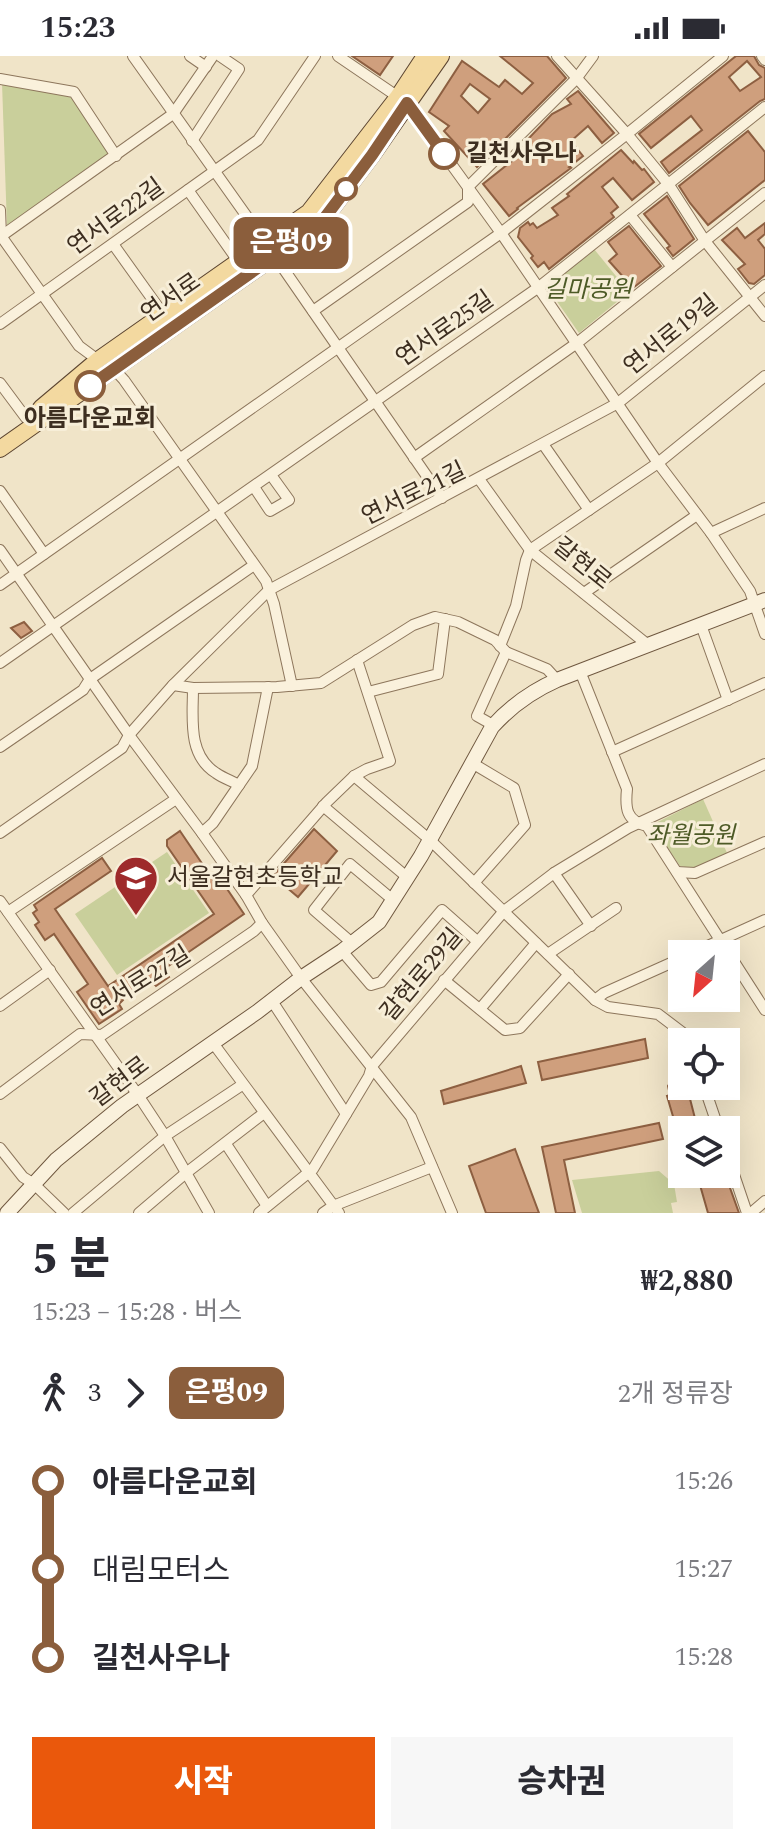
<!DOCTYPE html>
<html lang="ko">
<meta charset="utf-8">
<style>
body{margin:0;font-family:Spectral,"Noto Sans KR",serif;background:#f7f7f7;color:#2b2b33;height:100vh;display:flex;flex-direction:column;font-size:30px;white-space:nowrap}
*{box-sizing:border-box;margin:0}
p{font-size:26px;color:#7c7c81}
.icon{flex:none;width:44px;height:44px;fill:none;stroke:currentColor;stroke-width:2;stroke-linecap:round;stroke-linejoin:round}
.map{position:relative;height:1157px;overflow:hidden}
.panel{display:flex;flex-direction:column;background:#fff;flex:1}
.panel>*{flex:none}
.badge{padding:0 16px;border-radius:12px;font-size:28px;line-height:52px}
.needle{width:52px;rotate:207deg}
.buttons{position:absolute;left:668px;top:884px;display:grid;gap:16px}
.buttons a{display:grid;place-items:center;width:72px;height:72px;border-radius:0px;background:#fff;box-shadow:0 8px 32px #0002;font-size:40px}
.map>.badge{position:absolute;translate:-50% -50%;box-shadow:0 0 0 4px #fff}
.legs{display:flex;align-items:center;gap:12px;height:88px;padding:0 32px;font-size:26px}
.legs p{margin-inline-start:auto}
.summary{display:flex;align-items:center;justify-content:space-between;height:136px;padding:0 32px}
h1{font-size:44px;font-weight:800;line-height:60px}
.primary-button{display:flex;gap:16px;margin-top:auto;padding:16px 32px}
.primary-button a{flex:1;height:92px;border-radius:0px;background:#ea580c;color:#fff;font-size:32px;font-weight:800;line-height:92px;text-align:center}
.primary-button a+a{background:#f7f7f7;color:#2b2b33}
ul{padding:0 32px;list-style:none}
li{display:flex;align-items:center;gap:28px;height:88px;font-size:30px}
li i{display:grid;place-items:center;width:12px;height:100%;margin:0 10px;background:currentColor}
li i::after{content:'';width:20px;height:20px;margin:-10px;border:6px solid;border-radius:50%;background:#fff}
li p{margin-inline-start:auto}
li:first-child i{background:linear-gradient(#0000 50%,currentColor 0)}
li:last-child i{background:linear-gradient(currentColor 50%,#0000 0)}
.status{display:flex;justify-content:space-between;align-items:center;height:56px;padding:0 40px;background:#fff;direction:ltr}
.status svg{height:22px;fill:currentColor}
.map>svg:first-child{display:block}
.green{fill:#c9cf9b}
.building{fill:#cf9f7d;stroke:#8d5f41;stroke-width:2;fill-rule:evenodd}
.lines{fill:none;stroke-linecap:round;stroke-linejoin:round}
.minor-casing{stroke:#8d765c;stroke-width:12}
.secondary-casing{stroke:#6f573f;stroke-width:16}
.primary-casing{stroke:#5b4430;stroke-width:18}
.minor{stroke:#faf1dc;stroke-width:10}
.secondary{stroke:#faf1dc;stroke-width:14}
.primary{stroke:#f3d9a0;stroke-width:16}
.line-1-casing{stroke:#fff;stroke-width:18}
.line-1{stroke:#8b5e3c;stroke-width:12}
.stop-1-dot{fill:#fff;stroke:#8b5e3c;stroke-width:4}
.labels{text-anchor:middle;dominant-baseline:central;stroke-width:6;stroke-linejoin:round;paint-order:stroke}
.stop-label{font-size:24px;font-weight:bold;fill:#3d2e20;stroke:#f7eed8;text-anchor:start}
.street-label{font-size:24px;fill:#3d2e20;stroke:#f7eed8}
.park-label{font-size:24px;font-style:italic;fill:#4d5a26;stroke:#f7eed8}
.poi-label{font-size:24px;fill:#3d2e20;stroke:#f7eed8;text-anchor:start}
</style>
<div class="status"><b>15:23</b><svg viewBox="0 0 49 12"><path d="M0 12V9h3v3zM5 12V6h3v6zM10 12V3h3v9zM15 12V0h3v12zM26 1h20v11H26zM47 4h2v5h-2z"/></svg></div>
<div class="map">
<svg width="765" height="1157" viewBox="0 0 765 1157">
<rect width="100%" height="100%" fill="#f0e4c8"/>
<!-- green -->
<g class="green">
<path d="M2,27L70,40L110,99L7,171Z"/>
<path d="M594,193L629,236L579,277L547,231Z"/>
<path d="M703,743L727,797L694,813L680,810L652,769Z"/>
<path d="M167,796L209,857L117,919L75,858Z"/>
<path d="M659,1115L674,1128L677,1146L671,1147L673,1157H582L572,1124Z"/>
</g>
<!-- building -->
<g class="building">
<path d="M352,0H393L380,19Z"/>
<path d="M500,0H547L566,22L477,111L444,75L449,70L429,56L462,5L499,31L505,24L522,38L533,27ZM470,28L490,43L478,57L461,40Z"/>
<path d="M736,0H754L759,9L765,12V43L760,45L669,117L661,106L702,74L691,60L651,92L639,78ZM747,5L761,21L740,35L729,21Z"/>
<path d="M578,35L614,77L602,87L588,70L571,85L583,100L569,111L571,112L517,152L518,153L509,160L483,128L512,105L509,101L531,85L529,82L552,58L571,48L567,43Z"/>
<path d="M748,75L765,96V124L708,169L690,147L679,130Z"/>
<path d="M621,94L633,107L634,105L642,114L644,113L654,126L632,144L613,122L602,131L618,151L611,157L614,161L549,213L544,206L538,211L531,202L533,200L518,181L520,172L528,166L530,169L533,167L537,172L558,159L552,152L569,140L567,138Z"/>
<path d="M667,140L694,183L673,200L667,192L670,190L644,158Z"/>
<path d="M765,167V178L758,184L765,193V219L754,228L749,227L738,213L745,208L722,184L737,172L745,182Z"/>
<path d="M629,170L661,210L633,232L609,205L617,198L608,186Z"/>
<path d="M24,566L32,575L21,582L11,572Z"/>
<path d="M314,773L337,795L298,841L273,820Z"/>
<path d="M180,775L218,831L223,827L244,858L164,913L169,921L156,930L150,923L122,942L123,944L119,948L122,953L99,968L77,936L88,928L54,878L45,884L35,869L39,866L33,857L37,854L34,849L102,802L111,815L55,853L108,930L214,858L167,790V784Z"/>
<path d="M645,983L648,1002L542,1024L538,1006Z"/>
<path d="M521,1010L526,1027L444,1048L441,1035Z"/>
<path d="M682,1022V1030H688L690,1036L689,1039L698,1074H677L667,1040L670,1039L668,1030L672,1024Z"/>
<path d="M659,1067L663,1083L564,1104L575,1157H556L542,1091Z"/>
<path d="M515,1093L539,1157H486L469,1110Z"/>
<path d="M708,1118H725L739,1157H708L698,1122Z"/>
</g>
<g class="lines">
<!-- minor casing -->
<g class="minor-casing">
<g id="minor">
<path d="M133,0L265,186"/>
<path d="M190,0L206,11"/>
<path d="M338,0L407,47L501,177L658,407L711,477L750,535L765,578"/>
<path d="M557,0L627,78L669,129L705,185L765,260"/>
<path d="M762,0L765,4"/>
<path d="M0,23L74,36L116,100"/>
<path d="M192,85L239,13L220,0"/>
<path d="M188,134L238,205"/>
<path d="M0,154L1,180L79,290L98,304"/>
<path d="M630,159L672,211"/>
<path d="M0,181L173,58L213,0"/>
<path d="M113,188L163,258"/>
<path d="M274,199L442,442"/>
<path d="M313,255L468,146V131L576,23L593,0"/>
<path d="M0,268L258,84L315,0"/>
<path d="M114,313L124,324L266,525L274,548L292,630"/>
<path d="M0,327L26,362"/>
<path d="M543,388L589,454"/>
<path d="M414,402L577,287L765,137"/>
<path d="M479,423L530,494L648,589"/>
<path d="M254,431L270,455L289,444L271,419"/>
<path d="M0,435L44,498"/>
<path d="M711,477L765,452"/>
<path d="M0,494L129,679L202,777L246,839L262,867L301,922L411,1061L452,1157"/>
<path d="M530,494L658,407L765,320"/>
<path d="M0,529L501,177L627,78L723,0"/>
<path d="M584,537L697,459"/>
<path d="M701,569L728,644"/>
<path d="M500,590L516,550L526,504L530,494"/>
<path d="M0,607L539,231L765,51"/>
<path d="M580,615L627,733C625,752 626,765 647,770L765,954"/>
<path d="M173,629L193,632L277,631L321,627L413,569L435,561L458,566L495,584L506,596L547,613L557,624"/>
<path d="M193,632C193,661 187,699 216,717C223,722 232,725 239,729"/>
<path d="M368,636L438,618L445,563"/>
<path d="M493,669L477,660L506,596"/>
<path d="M0,691L83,634L90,623L254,509"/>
<path d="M612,696L765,627"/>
<path d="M472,707L514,732L525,769L474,827"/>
<path d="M354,720L430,784L595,944L608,951L658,958L687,980L689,986"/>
<path d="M323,750L408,822"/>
<path d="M0,777L122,692L129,679L173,629L269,534L618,347L765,229"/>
<path d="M202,777L213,767L252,710L268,631"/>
<path d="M677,816L695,817L765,786"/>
<path d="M554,817L591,870"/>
<path d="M246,839L327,746L354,720L367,713L390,705L357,604"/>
<path d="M0,845L138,1039L165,1080L209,1157"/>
<path d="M8,856L176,743"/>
<path d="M352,887L314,854L350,808L393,844"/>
<path d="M342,895L371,929L381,926L442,854L477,885"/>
<path d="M548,898L616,852"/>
<path d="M690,898L765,864"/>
<path d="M444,924L505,974L520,972L569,918"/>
<path d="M595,944L604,937L682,902"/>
<path d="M272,945L346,1058"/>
<path d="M0,950L50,914"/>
<path d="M480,953L536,887"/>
<path d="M213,987L339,1157"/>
<path d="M704,1030L719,1074"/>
<path d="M0,1038L80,978L102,979L254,875L262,867"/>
<path d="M226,1088L267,1150"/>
<path d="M0,1092L23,1121L34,1128L64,1157"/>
<path d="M726,1095L747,1157"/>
<path d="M73,1157L165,1080L242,1029"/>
<path d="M139,1157L186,1117L264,1057"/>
<path d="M259,1157L313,1113L369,1020L372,1010L504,855L554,817L628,772L765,708"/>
<path d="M323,1157L333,1150L432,1111"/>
<path d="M751,1157L765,1145"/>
</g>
</g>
<!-- secondary casing -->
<g class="secondary-casing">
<path id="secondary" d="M7,1157L56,1104L122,1050L257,956L301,922L342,895L379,866L421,800L492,671C510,651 532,635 557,624L765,544"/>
</g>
<!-- primary casing -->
<g class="primary-casing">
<g id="primary">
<path d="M41,352L98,304L309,156L398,41L425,0"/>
<path d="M0,393L320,168L372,99L441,0"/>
</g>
</g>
<!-- minor -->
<use href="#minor" class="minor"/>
<!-- secondary -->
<use href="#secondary" class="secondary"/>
<!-- primary -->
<use href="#primary" class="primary"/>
</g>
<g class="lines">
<!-- line-1 casing -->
<g class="line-1-casing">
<path id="line-1" d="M90,330L320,168L372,99L407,47L444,98"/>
</g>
<!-- line-1 -->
<use href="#line-1" class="line-1"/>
</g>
<!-- icons -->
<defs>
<g id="school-pin" transform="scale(2.3)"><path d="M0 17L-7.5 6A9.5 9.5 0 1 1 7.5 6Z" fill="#9e2a2b" stroke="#f7eed8"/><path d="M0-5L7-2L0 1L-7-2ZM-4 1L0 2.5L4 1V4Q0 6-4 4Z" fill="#fff"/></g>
</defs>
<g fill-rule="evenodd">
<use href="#school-pin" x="136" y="822"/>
</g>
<!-- markers -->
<g class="stop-1-dot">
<circle cx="444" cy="98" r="14"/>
<circle cx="346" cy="133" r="10"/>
<circle cx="90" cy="330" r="14"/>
</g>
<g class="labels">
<!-- stop labels -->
<g class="stop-label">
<text x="466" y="98">길천사우나</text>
<text x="90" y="363" text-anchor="middle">아름다운교회</text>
</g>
<!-- street labels -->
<g class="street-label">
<text transform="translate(116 161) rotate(-36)">연서로22길</text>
<text transform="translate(171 242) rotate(-35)">연서로</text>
<text transform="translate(445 273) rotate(-35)">연서로25길</text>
<text transform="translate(671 279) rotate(-39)">연서로19길</text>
<text transform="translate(414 438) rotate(-26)">연서로21길</text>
<text transform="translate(582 508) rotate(39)">갈현로</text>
<text transform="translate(422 919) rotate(-50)">갈현로29길</text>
<text transform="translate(141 926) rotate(-32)">연서로27길</text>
<text transform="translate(120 1026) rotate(-37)">갈현로</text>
</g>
<!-- park labels -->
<g class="park-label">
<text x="588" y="234">길마공원</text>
<text x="691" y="780">좌월공원</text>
</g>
<!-- poi labels -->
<g class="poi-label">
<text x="167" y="822">서울갈현초등학교</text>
</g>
</g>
</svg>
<div class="buttons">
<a><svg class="needle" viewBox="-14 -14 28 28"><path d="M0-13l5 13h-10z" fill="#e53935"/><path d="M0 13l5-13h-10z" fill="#7c7c81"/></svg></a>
<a><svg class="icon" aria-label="locate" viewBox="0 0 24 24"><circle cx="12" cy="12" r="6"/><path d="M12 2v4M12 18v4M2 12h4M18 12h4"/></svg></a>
<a><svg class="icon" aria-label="layers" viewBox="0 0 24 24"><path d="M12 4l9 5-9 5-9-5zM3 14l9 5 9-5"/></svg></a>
</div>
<b class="badge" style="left:291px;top:187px;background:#8b5e3c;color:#fff">은평09</b>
</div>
<section class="panel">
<div class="summary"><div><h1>5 분</h1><p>15:23 – 15:28 · 버스</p></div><b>₩2,880</b></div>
<div class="legs"><svg class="icon" aria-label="walk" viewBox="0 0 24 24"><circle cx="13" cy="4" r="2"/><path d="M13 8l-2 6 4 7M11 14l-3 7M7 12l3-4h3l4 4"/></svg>3<svg class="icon" aria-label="forward" viewBox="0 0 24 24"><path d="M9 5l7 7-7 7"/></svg><b class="badge" style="background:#8b5e3c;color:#fff">은평09</b><p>2개 정류장</p></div>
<ul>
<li><i style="color:#8b5e3c"></i><b>아름다운교회</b><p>15:26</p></li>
<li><i style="color:#8b5e3c"></i><span>대림모터스</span><p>15:27</p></li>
<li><i style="color:#8b5e3c"></i><b>길천사우나</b><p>15:28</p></li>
</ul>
<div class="primary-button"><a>시작</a><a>승차권</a></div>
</section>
